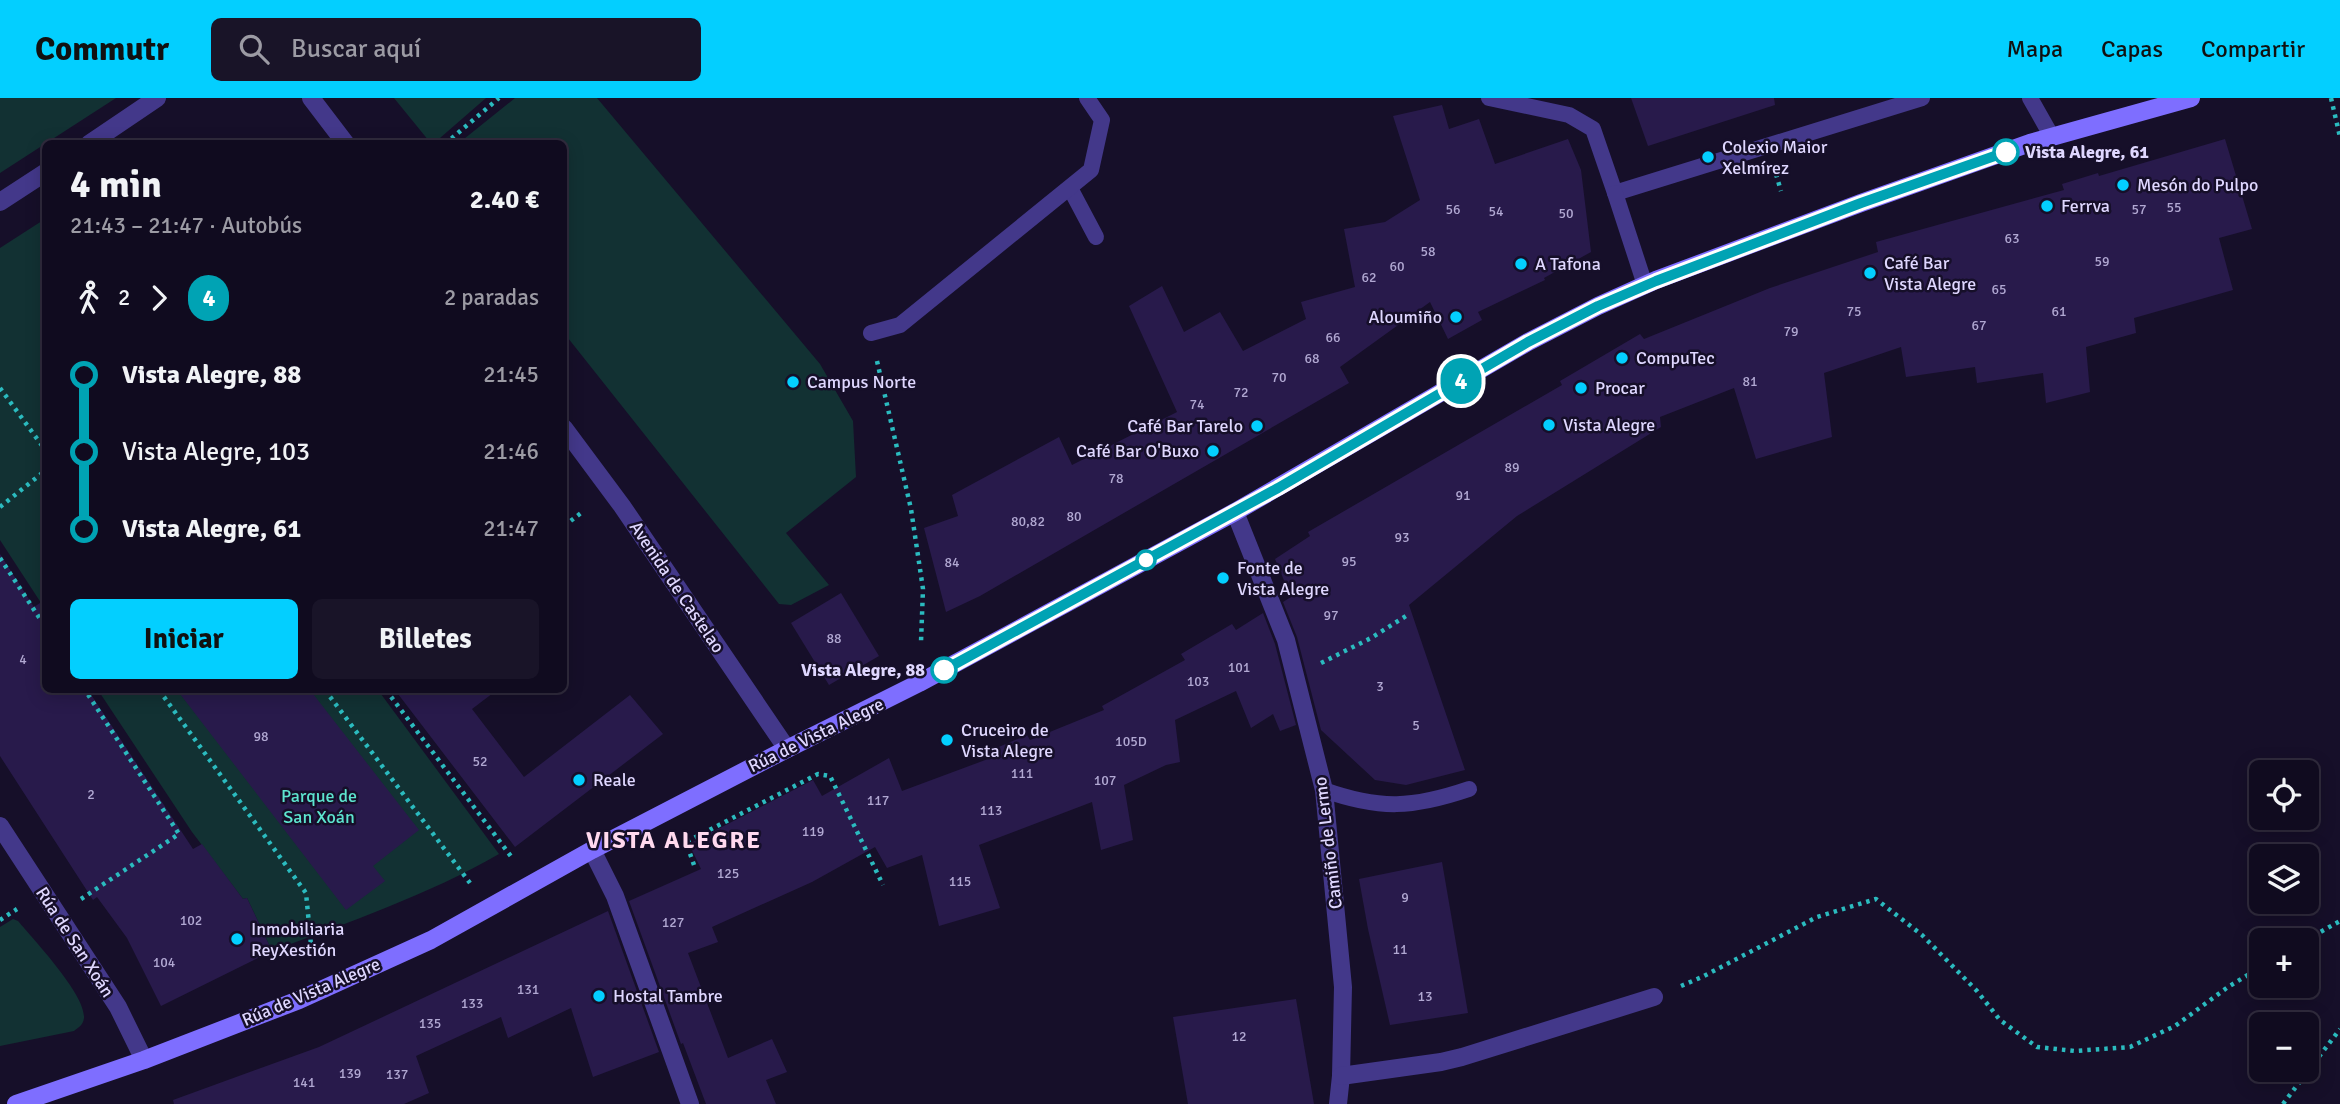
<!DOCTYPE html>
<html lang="es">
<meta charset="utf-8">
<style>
body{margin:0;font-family:Signika,sans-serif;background:#191428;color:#f1f3f6;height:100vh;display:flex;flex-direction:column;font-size:26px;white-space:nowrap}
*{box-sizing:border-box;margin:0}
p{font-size:23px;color:#9c9ba4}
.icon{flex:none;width:38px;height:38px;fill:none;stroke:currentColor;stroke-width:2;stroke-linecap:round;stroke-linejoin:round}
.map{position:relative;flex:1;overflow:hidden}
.drawer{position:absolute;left:42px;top:42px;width:525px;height:553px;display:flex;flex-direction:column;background:#100b1f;border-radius:10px;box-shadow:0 4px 18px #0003,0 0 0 2px #302b3d}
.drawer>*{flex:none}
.badge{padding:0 14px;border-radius:23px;font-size:24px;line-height:46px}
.controls{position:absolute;left:2249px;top:662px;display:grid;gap:14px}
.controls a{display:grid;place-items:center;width:70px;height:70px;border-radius:10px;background:#100b1f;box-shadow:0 4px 18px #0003,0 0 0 2px #302b3d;font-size:35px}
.map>.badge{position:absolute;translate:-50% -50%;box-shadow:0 0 0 4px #fff}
.legs{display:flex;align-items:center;gap:10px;height:77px;padding:0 28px;font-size:23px}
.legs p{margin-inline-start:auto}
.headline{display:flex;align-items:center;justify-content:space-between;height:119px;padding:0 28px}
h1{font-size:38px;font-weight:700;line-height:52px}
.action{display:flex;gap:14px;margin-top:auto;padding:14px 28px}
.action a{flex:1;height:80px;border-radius:10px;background:#03cfff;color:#111;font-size:28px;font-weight:700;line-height:80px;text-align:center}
.action a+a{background:#191428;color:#f1f3f6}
ul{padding:0 28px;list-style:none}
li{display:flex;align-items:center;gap:24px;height:77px;font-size:26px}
li i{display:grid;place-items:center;width:10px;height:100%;margin:0 9px;background:currentColor}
li i::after{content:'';width:18px;height:18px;margin:-9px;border:5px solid;border-radius:50%;background:#100b1f}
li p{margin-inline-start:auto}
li:first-child i{background:linear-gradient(#0000 50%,currentColor 0)}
li:last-child i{background:linear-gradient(currentColor 50%,#0000 0)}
header{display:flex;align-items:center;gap:42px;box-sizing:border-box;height:98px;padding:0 35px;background:#03cfff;color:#111}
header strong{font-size:33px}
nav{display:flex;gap:38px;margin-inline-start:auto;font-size:24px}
.search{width:490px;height:63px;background:#191428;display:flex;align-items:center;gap:18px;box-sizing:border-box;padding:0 24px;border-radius:10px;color:#9c9ba4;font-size:26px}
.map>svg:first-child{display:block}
.green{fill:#123133}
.building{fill:#281a4b}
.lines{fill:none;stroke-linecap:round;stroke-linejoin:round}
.path{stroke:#2bbbbf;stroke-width:4.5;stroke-dasharray:3.5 5;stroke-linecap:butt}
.service{stroke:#43388a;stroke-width:16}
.minor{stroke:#43388a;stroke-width:18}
.tertiary{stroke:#43388a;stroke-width:18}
.secondary{stroke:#7e6eff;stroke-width:18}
.line-1-casing{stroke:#fff;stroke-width:16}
.line-1{stroke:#00a3b4;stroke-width:10}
.stop-1-dot{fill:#fff;stroke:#00a3b4;stroke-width:3.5}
.poi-dot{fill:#03cfff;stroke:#160f29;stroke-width:2.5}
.labels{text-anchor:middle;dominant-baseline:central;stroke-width:5;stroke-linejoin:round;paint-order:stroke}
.number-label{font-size:14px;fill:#b1a8d2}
.poi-label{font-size:18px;fill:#dfd7ff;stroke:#160f29;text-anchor:start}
.stop-label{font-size:18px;font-weight:bold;fill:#dfd7ff;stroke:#160f29;text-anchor:start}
.street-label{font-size:18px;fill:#dfd7ff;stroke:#160f29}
.park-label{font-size:18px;fill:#5de5cf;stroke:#160f29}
.district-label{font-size:24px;font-weight:bold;letter-spacing:2px;fill:#ffd9ee;stroke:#160f29}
</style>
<header>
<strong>Commutr</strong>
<div class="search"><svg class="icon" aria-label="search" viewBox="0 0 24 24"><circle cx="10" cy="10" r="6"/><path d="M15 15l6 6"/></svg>Buscar aquí</div>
<nav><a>Mapa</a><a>Capas</a><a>Compartir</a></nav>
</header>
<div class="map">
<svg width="2340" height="1006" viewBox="0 0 2340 1006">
<rect width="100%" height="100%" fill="#160f29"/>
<!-- green -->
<g class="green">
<path d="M0,0H116L0,75Z"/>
<path d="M394,0H486L440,40L429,43Z"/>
<path d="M515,0H597L820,266L853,323L856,379L786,435L829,487L791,507L779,506L564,235V46L459,45Z"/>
<path d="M45,121V511L0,442V150Z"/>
<path d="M98,592H378L499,756C428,797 349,824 272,853L247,800L243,801L192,734Z"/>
<path d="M13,821L18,823C34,842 86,897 84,920C83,927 79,929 74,933L0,948V829Z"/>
</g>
<!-- building -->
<g class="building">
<path d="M1631,0H1774L1775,7L1648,48Z"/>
<path d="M1442,7L1449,31L1479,21L1495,66L1568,41L1581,72L1591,154L1544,180L1545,182L1478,214L1482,222L1448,241L1430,204L1340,269L1349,285L980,498L946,514L924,430L958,418L952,397L1059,339L1072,367L1177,314L1129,208L1162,188L1184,234L1220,214L1243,253L1306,221L1301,204L1355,189L1344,131L1385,124L1420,102L1393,18Z"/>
<path d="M2225,41L2252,131L2219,140L2233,192L2134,220L2136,235L2086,249L2090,294L2046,305L2043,275L1977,285L1975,269L1906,279L1901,249L1824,275L1832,339L1787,352L1756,361L1734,290L1660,319L1661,329L1517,418L1409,507L1465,672L1406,687L1375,682L1321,632L1297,539L1283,504L1291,499L1275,461L1310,438L1308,434L1562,287L1560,283L1640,236L1644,241L1770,190L1878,154L1876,144L2064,92L2062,86L2098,75L2099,78Z"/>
<path d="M0,456L34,509L46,501V592H88L193,751L202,746L243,801L247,800L272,853L161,908L127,840L97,799L93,802L0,658Z"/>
<path d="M841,495L879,558L829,587L791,525Z"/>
<path d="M1263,515L1275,546L1296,627L1280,633L1273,616L1251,630L1236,593L1175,622L1180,664L1166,667L1124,687L1133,742L1101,752L1092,704L979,747L1000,810L939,828L922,757L887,770L875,749L812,784L712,829L718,844L688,855L728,960L772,941L787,974L766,982L776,1006H706L683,945L681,946L629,803L701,771L689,746L813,682L822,698L889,660L902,693L996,658L994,651L1027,637L1030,642L1104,612L1102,608L1185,562L1181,556L1232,526L1236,532Z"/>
<path d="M177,592H310L419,732L373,768L385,783L346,812Z"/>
<path d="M395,592H497L472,611L524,679L630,597L663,636L515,749Z"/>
<path d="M1442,764L1468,915L1390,927L1368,831L1359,781Z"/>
<path d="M608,813L659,954L593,979L571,910L508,940L501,919L416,958L429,995L404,1006H174L173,1002L319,949Z"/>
<path d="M1296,901L1314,1006H1188L1173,919Z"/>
</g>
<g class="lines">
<!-- path -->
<g class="path">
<path d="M2331,0L2340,39"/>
<path d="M445,46L499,0"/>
<path d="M1776,76L1781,93"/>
<path d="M877,263L911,411L923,491L921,544"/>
<path d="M0,290L46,353"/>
<path d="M0,409L46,372"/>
<path d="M564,428L581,415"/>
<path d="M0,460L46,530"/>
<path d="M1321,565L1371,540L1406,518"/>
<path d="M159,592L306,795L312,857"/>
<path d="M325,592L470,785"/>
<path d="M386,592L513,761"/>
<path d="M694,767L686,744L818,676L830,678L883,787"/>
<path d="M81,801L179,736L85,592"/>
<path d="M0,822L17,811"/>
<path d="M2306,842L2340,823"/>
<path d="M1681,888L1702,879L1817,819L1876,801L1922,837L1977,893L2000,922L2037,949L2075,953L2130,949L2175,928L2228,889L2261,869"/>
<path d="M2283,1006L2340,931"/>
</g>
<!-- service -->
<g class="service">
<path d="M1489,0L1569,17L1593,31L1615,95L1922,0"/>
<path d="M2030,0L2052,39"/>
<path d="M1070,90L1096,139"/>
<path d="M1615,95L1645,187"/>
<path d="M871,235L900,227L1091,72L1102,22L1087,0"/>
<path d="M1324,692C1380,712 1413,710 1469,691"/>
</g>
<!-- minor -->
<g class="minor">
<path d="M89,46L157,0"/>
<path d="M0,104L46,74"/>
<path d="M1235,414L1286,542L1324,692L1343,889L1341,978L1338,1006"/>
<path d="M0,728L118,909L144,962"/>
<path d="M592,752L615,798L690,1006"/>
<path d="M1341,978L1441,964L1462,959L1654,899"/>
</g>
<!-- tertiary -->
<g class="tertiary">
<path d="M311,0L346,46"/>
<path d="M564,330L622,408L787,651"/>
</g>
<!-- secondary -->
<path class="secondary" d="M16,1006L144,962L299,902L431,842L592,752L787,651L919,585L1235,414L1528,244L1598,208L1656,182L1861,105L2030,45L2191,0"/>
</g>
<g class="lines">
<!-- line-1 casing -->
<g class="line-1-casing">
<path id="line-1" d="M944,572L1278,390L1528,244L1598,208L1656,183L1861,105L2006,54"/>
</g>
<!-- line-1 -->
<use href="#line-1" class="line-1"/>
</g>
<!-- markers -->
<g class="stop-1-dot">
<circle cx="2006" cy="54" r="12"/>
<circle cx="1146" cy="462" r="9"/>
<circle cx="944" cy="572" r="12"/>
</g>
<g class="poi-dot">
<circle cx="1708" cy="59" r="7"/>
<circle cx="2123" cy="87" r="7"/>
<circle cx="2047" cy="108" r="7"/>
<circle cx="1521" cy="166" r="7"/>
<circle cx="1870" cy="175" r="7"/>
<circle cx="1456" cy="219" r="7"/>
<circle cx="1622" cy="260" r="7"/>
<circle cx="793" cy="284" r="7"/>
<circle cx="1581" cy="290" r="7"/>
<circle cx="1549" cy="327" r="7"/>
<circle cx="1257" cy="328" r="7"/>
<circle cx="1213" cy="353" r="7"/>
<circle cx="1223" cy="480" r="7"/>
<circle cx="947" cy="642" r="7"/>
<circle cx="579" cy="682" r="7"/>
<circle cx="237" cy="841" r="7"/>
<circle cx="599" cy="898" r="7"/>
</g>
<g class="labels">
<!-- number labels -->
<g class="number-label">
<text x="2174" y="109">55</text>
<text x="1453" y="111">56</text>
<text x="2139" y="111">57</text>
<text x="1496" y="113">54</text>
<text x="1566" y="115">50</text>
<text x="2012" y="140">63</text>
<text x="1428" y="153">58</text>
<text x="2102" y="163">59</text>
<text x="1397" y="168">60</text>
<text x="1369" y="179">62</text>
<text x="1999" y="191">65</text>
<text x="1854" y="213">75</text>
<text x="2059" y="213">61</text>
<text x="1979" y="227">67</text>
<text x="1791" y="233">79</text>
<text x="1333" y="239">66</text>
<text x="1312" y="260">68</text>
<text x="1279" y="279">70</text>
<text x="1750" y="283">81</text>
<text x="1241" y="294">72</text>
<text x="1197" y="306">74</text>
<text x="1512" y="369">89</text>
<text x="1116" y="380">78</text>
<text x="1463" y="397">91</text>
<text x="1074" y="418">80</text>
<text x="1028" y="423">80,82</text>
<text x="1402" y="439">93</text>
<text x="1349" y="463">95</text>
<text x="952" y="464">84</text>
<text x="1331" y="517">97</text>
<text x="834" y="540">88</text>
<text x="23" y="561">4</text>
<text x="1239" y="569">101</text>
<text x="1198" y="583">103</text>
<text x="1380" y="588">3</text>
<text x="1416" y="627">5</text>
<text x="261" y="638">98</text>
<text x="1131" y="643">105D</text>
<text x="480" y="663">52</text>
<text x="1022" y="675">111</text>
<text x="1105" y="682">107</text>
<text x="91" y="696">2</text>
<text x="878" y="702">117</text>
<text x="991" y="712">113</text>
<text x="813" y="733">119</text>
<text x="728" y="775">125</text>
<text x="960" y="783">115</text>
<text x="1405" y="799">9</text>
<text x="191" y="822">102</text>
<text x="673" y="824">127</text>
<text x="1400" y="851">11</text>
<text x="164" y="864">104</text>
<text x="528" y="891">131</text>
<text x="1425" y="898">13</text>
<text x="472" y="905">133</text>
<text x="430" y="925">135</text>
<text x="1239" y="938">12</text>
<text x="350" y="975">139</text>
<text x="397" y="976">137</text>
<text x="304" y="984">141</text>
</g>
<!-- poi labels -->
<g class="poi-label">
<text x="1722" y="49">Colexio Maior<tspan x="1722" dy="21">Xelmírez</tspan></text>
<text x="2137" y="87">Mesón do Pulpo</text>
<text x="2061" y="108">Ferrva</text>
<text x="1884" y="165">Café Bar<tspan x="1884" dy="21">Vista Alegre</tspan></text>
<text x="1535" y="166">A Tafona</text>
<text x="1442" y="219" text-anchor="end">Aloumiño</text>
<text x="1636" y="260">CompuTec</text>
<text x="807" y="284">Campus Norte</text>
<text x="1595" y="290">Procar</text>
<text x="1563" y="327">Vista Alegre</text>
<text x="1243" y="328" text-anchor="end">Café Bar Tarelo</text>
<text x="1199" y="353" text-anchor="end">Café Bar O'Buxo</text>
<text x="1237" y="470">Fonte de<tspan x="1237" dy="21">Vista Alegre</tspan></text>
<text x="961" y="632">Cruceiro de<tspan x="961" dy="21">Vista Alegre</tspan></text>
<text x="593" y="682">Reale</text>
<text x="251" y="831">Inmobiliaria<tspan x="251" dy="21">ReyXestión</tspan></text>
<text x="613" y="898">Hostal Tambre</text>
</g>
<!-- stop labels -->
<g class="stop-label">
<text x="2025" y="54">Vista Alegre, 61</text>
<text x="925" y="572" text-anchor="end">Vista Alegre, 88</text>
</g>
<!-- street labels -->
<g class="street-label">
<text transform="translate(677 489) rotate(56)">Avenida de Castelao</text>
<text transform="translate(816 637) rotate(-26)">Rúa de Vista Alegre</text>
<text transform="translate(1328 745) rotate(-97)">Camiño de Lermo</text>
<text transform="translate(75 844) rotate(57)">Rúa de San Xoán</text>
<text transform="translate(311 894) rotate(-23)">Rúa de Vista Alegre</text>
</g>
<!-- park labels -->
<g class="park-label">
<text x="319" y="698">Parque de<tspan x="319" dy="21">San Xoán</tspan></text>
</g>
<!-- district labels -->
<g class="district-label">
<text x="674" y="742">VISTA ALEGRE</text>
</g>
</g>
</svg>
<div class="controls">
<a><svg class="icon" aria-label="locate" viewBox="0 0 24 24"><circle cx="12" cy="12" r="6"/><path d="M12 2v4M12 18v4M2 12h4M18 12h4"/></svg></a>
<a><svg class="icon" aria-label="layers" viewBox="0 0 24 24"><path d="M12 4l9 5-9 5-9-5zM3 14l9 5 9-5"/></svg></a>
<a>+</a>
<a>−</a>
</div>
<b class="badge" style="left:1461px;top:283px;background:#00a3b4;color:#fff">4</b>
<section class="drawer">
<div class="headline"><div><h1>4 min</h1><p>21:43 – 21:47 · Autobús</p></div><b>2.40 €</b></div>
<div class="legs"><svg class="icon" aria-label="walk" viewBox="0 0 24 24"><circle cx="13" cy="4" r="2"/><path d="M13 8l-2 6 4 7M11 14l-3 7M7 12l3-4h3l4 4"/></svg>2<svg class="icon" aria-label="forward" viewBox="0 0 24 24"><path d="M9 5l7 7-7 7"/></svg><b class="badge" style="background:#00a3b4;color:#fff">4</b><p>2 paradas</p></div>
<ul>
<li><i style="color:#00a3b4"></i><b>Vista Alegre, 88</b><p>21:45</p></li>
<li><i style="color:#00a3b4"></i><span>Vista Alegre, 103</span><p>21:46</p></li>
<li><i style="color:#00a3b4"></i><b>Vista Alegre, 61</b><p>21:47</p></li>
</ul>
<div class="action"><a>Iniciar</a><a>Billetes</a></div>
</section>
</div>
